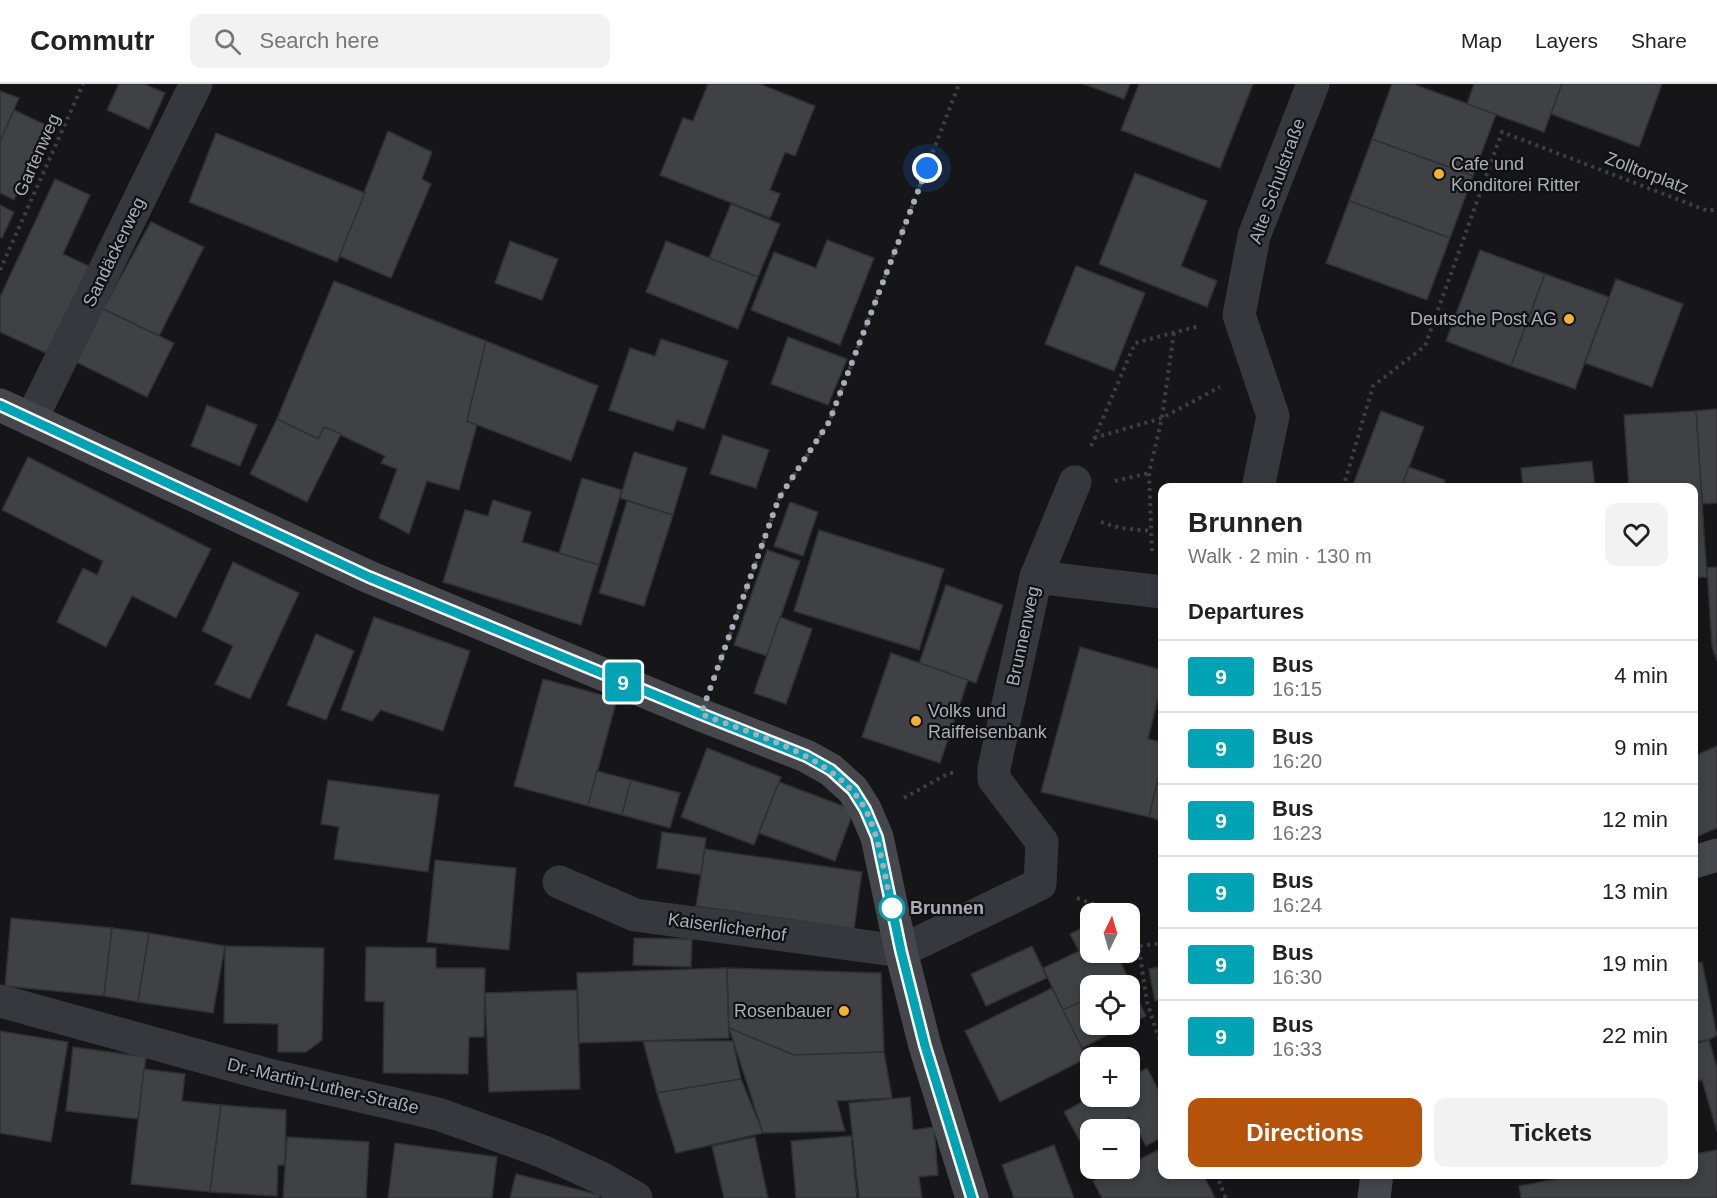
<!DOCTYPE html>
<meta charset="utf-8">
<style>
body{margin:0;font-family:Helvetica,sans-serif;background:#f2f2f2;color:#222;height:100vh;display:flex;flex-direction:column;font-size:22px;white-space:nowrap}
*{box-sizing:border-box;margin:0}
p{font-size:20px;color:#767676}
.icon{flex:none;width:33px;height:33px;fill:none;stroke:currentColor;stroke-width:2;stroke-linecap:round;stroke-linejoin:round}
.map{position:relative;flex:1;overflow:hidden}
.sheet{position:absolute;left:1158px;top:399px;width:540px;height:696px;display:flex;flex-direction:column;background:#fff;border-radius:12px;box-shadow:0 3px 9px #0003}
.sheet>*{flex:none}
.badge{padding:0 12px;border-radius:4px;font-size:21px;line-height:39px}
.needle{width:39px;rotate:5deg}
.controls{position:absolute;left:1080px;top:819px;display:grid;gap:12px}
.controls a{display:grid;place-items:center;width:60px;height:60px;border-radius:12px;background:#fff;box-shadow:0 3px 9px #0003;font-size:30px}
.you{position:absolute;width:30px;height:30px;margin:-15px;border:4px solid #fff;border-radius:50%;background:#1a73e8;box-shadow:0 0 0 9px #1a73e833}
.map>.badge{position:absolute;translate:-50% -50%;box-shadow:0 0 0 3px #fff}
h2{padding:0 30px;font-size:22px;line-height:54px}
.round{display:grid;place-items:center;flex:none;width:63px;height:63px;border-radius:12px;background:#f2f2f2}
.head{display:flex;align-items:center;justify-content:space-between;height:102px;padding:0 30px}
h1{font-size:28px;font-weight:800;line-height:45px}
.action{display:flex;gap:12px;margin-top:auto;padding:12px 30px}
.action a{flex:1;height:69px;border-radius:12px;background:#b45309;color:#fff;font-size:24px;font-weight:800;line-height:69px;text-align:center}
.action a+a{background:#f2f2f2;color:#222}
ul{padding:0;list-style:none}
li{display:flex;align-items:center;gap:18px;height:72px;padding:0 30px;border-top:2px solid #e0e0e0}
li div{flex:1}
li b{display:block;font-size:22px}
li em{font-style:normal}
li .badge{min-width:66px;font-weight:700;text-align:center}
header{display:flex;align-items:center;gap:36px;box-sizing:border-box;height:84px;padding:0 30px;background:#fff;border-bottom:2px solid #e0e0e0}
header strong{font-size:28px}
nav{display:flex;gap:33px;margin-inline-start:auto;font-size:21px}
.search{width:420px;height:54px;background:#f2f2f2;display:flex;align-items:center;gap:15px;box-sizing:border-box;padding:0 21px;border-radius:12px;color:#767676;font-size:22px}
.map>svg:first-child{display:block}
.building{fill:#404145;stroke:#303034;stroke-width:1.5}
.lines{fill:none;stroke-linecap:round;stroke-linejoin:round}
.path{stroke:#3d3f44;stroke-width:4;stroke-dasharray:3 4.5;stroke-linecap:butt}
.street{stroke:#37383d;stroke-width:33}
.secondary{stroke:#45474d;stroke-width:33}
.line-casing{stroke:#fff;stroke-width:14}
.line{stroke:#00a3b4;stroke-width:9}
.walk{stroke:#a8adb8;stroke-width:6;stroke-dasharray:0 10.8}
.poi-dot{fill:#f2b134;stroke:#111113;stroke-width:2}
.stop-dot{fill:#fff;stroke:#00a3b4;stroke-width:3}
.labels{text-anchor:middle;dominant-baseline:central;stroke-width:4.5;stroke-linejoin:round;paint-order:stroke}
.street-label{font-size:18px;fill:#a8adb8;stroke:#111113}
.poi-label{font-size:18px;fill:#a8adb8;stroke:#111113;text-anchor:start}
.stop-label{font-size:18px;font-weight:bold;fill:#a8adb8;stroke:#111113;text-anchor:start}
</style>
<header>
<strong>Commutr</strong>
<div class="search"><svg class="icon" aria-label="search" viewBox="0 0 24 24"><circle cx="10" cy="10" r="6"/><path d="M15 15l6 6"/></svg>Search here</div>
<nav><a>Map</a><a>Layers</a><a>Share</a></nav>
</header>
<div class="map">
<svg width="1717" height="1114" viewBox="0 0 1717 1114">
<rect width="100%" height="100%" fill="#161618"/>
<!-- building -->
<g class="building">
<path d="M119,0H145L165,9L149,45L107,26Z"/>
<path d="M708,0H760L815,22L795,72L785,68L770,106L780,110L770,134L660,91L683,34L693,37Z"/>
<path d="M1084,0H1130L1124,15Z"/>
<path d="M1139,0H1253L1220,84L1121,46Z"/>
<path d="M1392,0H1413L1496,30L1473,92L1372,55Z"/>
<path d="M1474,0H1562L1544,48L1467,20Z"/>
<path d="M1562,0H1662L1639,63L1551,30Z"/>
<path d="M0,7L19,14L0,58Z"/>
<path d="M14,26L48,42L14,116L0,109V58Z"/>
<path d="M388,47L432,68L422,95L431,100L391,194L339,172Z"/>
<path d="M216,49L365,109L337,178L189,118Z"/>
<path d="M1372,55L1473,92L1450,154L1349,117Z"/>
<path d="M1135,89L1207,117L1181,182L1217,197L1207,223L1099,180Z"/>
<path d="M55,95L90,111L63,170L89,182L48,270L0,248V213Z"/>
<path d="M1349,117L1450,154L1427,216L1326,179Z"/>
<path d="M731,120L780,140L758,193L709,174Z"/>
<path d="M0,121L14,128L2,154L0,153Z"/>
<path d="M151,138L204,163L159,252L103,225Z"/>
<path d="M827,156L874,174L840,261L751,226L774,168L816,184Z"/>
<path d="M510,157L558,175L542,216L495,199Z"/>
<path d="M666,157L758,193L738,245L646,208Z"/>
<path d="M1480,166L1545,190L1511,282L1446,257Z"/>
<path d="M1076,182L1145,209L1114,287L1045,260Z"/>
<path d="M1545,190L1609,213L1575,305L1511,282Z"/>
<path d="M1616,195L1683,220L1652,303L1585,279Z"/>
<path d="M334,197L486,257L467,337L477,341L459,406L427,397L409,450L379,434L397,385L381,379L385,372L324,343L318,355L277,335Z"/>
<path d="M103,225L174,259L147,313L76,278Z"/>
<path d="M788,253L847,275L828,321L771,300Z"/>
<path d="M661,255L728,277L704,345L677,336L673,347L609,326L630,264L655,272Z"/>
<path d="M486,257L598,302L571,377L467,337Z"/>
<path d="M207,321L257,341L240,382L191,362Z"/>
<path d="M1717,325V419L1702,420L1696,327Z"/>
<path d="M1381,327L1424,343L1401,404H1352Z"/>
<path d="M1696,327L1707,493L1694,494V404H1629L1624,331Z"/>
<path d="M277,335L318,355L324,343L341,350L307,418L250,390Z"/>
<path d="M723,351L769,366L756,404L710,390Z"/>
<path d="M634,368L687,384L673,431L620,414Z"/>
<path d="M28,373L211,465L176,534L132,512L106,563L57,538L83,484L97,491L103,477L2,426Z"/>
<path d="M1592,377L1595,404H1523L1521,384Z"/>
<path d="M1409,383L1445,396L1442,404H1401Z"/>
<path d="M582,394L622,406L599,481L559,469Z"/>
<path d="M493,416L531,428L522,458L599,481L581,541L443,498L465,426L488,432Z"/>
<path d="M627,417L673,431L644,522L599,509Z"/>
<path d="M790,418L818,428L803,472L774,462Z"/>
<path d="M819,446L944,485L919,566L794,527Z"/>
<path d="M767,466L800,477L767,572L734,561Z"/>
<path d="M233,478L299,509L250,615L215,600L233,562L202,547Z"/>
<path d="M1717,483V577L1712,562L1707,484Z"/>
<path d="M946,501L1003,521L976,599L919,580Z"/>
<path d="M374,533L470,567L443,647L381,626L372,637L341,626Z"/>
<path d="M780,533L812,545L786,620L754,609Z"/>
<path d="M316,550L354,567L326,636L287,621Z"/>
<path d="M1080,563L1162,586V599L1148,655L1162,658V679L1149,733L1041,708Z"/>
<path d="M891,569L968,596L940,679L862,653Z"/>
<path d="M543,595L617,615L588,722L514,702Z"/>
<path d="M1717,662V744L1694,754V672Z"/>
<path d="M707,664L781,693L754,761L681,733Z"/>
<path d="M1162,679V737L1149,733Z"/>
<path d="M597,687L631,696L622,731L588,722Z"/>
<path d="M328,696L439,711L428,788L334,775L339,743L321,740Z"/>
<path d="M631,696L680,709L670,744L622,731Z"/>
<path d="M779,698L854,726L835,777L759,749Z"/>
<path d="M662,748L706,754L701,791L657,784Z"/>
<path d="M705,765L862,788L854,845L696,822Z"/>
<path d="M435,776L516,784L509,866L427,858Z"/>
<path d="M11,834L112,844L104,912L5,902Z"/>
<path d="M1090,840V868H1116L1129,896L1116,902H1090V914L1063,926L1043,884L1079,867L1070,850Z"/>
<path d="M112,844L149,849L138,918L104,912Z"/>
<path d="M149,849L225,862L213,929L138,918Z"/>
<path d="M634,854L692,855L691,883L633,881Z"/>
<path d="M225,862L324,864L322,956L306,968H278V940L224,939Z"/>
<path d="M1032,862L1047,894L986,922L971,890Z"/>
<path d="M366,863L436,864V884H485L484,953H469L468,990L383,989L384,918L365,917Z"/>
<path d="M1702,878L1717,951L1709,956L1694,958V880Z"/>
<path d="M1162,882V916L1155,917L1149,885Z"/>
<path d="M727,884L729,954L579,959L577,889Z"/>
<path d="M727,884L881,889L884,968L794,971L729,944Z"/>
<path d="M1129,896L1146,932L1130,940V902H1116Z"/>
<path d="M1052,904L1087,974L1000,1018L965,947Z"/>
<path d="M577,906L580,1005L489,1008L485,909Z"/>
<path d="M1090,914V940H1129L1082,964L1063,926Z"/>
<path d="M729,944L794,971L884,968L892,1014L837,1017L845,1047L763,1049Z"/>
<path d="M0,947L68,958L51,1058L0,1049Z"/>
<path d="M1709,956L1717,984V1048L1702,996L1694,998V960Z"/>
<path d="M643,957H733L741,995L657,1009Z"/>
<path d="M73,963L146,973L138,1035L66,1027Z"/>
<path d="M1147,984L1162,1013V1053L1146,1062L1130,1033L1105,1046H1090V1053L1081,1059L1064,1028L1092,1012H1130V993Z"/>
<path d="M144,985L185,990L182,1017L221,1021L210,1108L131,1100Z"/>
<path d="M741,995L763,1049L676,1069L657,1009Z"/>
<path d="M910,1013L913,1046L934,1043L938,1091L919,1093L922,1114H859L849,1019Z"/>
<path d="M221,1021L286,1026L285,1081H278L277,1112L210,1108Z"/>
<path d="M851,1052L857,1114H796L791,1057Z"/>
<path d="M287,1053L369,1058L366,1114H283Z"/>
<path d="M755,1053L768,1114H724L712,1062Z"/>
<path d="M395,1059L497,1073L492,1114H388Z"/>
<path d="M1054,1061L1074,1114H1014L1002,1081Z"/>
<path d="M1162,1064V1090H1203L1215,1114H1102L1093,1097L1119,1084H1130V1080Z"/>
<path d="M1717,1066V1114H1521L1519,1102L1583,1090H1694V1070Z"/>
<path d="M516,1090L600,1111L599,1114H510Z"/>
</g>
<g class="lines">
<!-- path -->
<g class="path">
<path d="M0,186L83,0"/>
<path d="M1094,354L1162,334L1220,303"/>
<path d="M1091,362L1135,259L1199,242"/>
<path d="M1115,397L1149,389"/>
<path d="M1343,404L1373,302L1425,262L1502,48L1708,127L1717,125"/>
<path d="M1101,438L1120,444L1152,447"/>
<path d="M1152,467L1149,389L1162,334L1174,248"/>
<path d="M715,593L779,414L829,338L959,0"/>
<path d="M904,714L949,689H953"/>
<path d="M1077,814L1102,823L1108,830"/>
<path d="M1130,850L1141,862L1162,859"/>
<path d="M1138,858L1147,918L1162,964"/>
<path d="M1216,1090L1226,1114"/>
</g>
<!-- street -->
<g class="street">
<path d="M31,336L196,0"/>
<path d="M1258,404L1273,332L1239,231L1254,152L1313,0"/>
<path d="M1036,493L1162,508"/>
<path d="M559,798L635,831L901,867L1040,800L1042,758L994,695V684L1036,493L1075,398"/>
<path d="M0,917L265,990L438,1030L544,1068L601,1094L636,1114"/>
</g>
<!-- secondary -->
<g class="secondary">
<path d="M0,321L369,493L701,631L806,672L831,686L853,706L865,725L877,753L901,867L925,962L972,1114"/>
<path d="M1694,778L1717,771"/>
<path d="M1374,1114L1377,1090"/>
</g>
</g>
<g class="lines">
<!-- line casing -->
<g class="line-casing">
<path id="line" d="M0,321L369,493L701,630L806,672L831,686L853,706L865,725L877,753L901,867L925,962L972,1114"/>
</g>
<!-- line -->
<use href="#line" class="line"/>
<!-- walk -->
<path class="walk" d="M892,824C886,799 881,761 869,733C843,673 758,653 701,630L779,414L829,338L927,84"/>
</g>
<!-- markers -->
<g class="poi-dot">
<circle cx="1439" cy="90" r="6"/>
<circle cx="1569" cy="235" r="6"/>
<circle cx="916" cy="637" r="6"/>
<circle cx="844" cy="927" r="6"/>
</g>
<circle class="stop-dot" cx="892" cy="824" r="12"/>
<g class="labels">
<!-- street labels -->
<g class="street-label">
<text transform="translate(37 71) rotate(-66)">Gartenweg</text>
<text transform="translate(1647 89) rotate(21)">Zolltorplatz</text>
<text transform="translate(1277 97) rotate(-70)">Alte Schulstraße</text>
<text transform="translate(114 168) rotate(-64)">Sandäckerweg</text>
<text transform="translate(1023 552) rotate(-78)">Brunnenweg</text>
<text transform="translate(727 843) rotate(8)">Kaiserlicherhof</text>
<text transform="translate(323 1002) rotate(13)">Dr.-Martin-Luther-Straße</text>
</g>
<!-- poi labels -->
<g class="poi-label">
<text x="1451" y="80">Cafe und<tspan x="1451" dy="21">Konditorei Ritter</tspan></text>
<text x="1557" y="235" text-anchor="end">Deutsche Post AG</text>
<text x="928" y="627">Volks und<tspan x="928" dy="21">Raiffeisenbank</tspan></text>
<text x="832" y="927" text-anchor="end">Rosenbauer</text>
</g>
<!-- stop labels -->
<g class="stop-label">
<text x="910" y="824">Brunnen</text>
</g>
</g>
</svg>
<div class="controls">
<a><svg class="needle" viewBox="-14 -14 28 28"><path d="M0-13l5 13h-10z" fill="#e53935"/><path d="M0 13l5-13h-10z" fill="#767676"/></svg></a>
<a><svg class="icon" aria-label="locate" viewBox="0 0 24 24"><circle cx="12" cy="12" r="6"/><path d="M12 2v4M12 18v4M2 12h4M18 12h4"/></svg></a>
<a>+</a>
<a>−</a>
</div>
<div class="you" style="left:927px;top:84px"></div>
<b class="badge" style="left:623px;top:598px;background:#00a3b4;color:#fff">9</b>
<section class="sheet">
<div class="head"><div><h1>Brunnen</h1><p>Walk · 2 min · 130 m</p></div><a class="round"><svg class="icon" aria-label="heart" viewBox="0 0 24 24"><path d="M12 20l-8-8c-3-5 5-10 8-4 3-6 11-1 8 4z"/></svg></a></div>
<h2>Departures</h2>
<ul>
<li><span class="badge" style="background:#00a3b4;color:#fff">9</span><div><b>Bus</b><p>16:15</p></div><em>4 min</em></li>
<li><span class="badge" style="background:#00a3b4;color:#fff">9</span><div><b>Bus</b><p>16:20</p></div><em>9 min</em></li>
<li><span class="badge" style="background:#00a3b4;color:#fff">9</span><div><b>Bus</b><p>16:23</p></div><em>12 min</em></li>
<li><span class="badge" style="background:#00a3b4;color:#fff">9</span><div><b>Bus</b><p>16:24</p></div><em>13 min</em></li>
<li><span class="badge" style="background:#00a3b4;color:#fff">9</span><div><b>Bus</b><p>16:30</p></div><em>19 min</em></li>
<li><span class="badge" style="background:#00a3b4;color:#fff">9</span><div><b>Bus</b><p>16:33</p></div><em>22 min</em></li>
</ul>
<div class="action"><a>Directions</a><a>Tickets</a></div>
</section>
</div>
